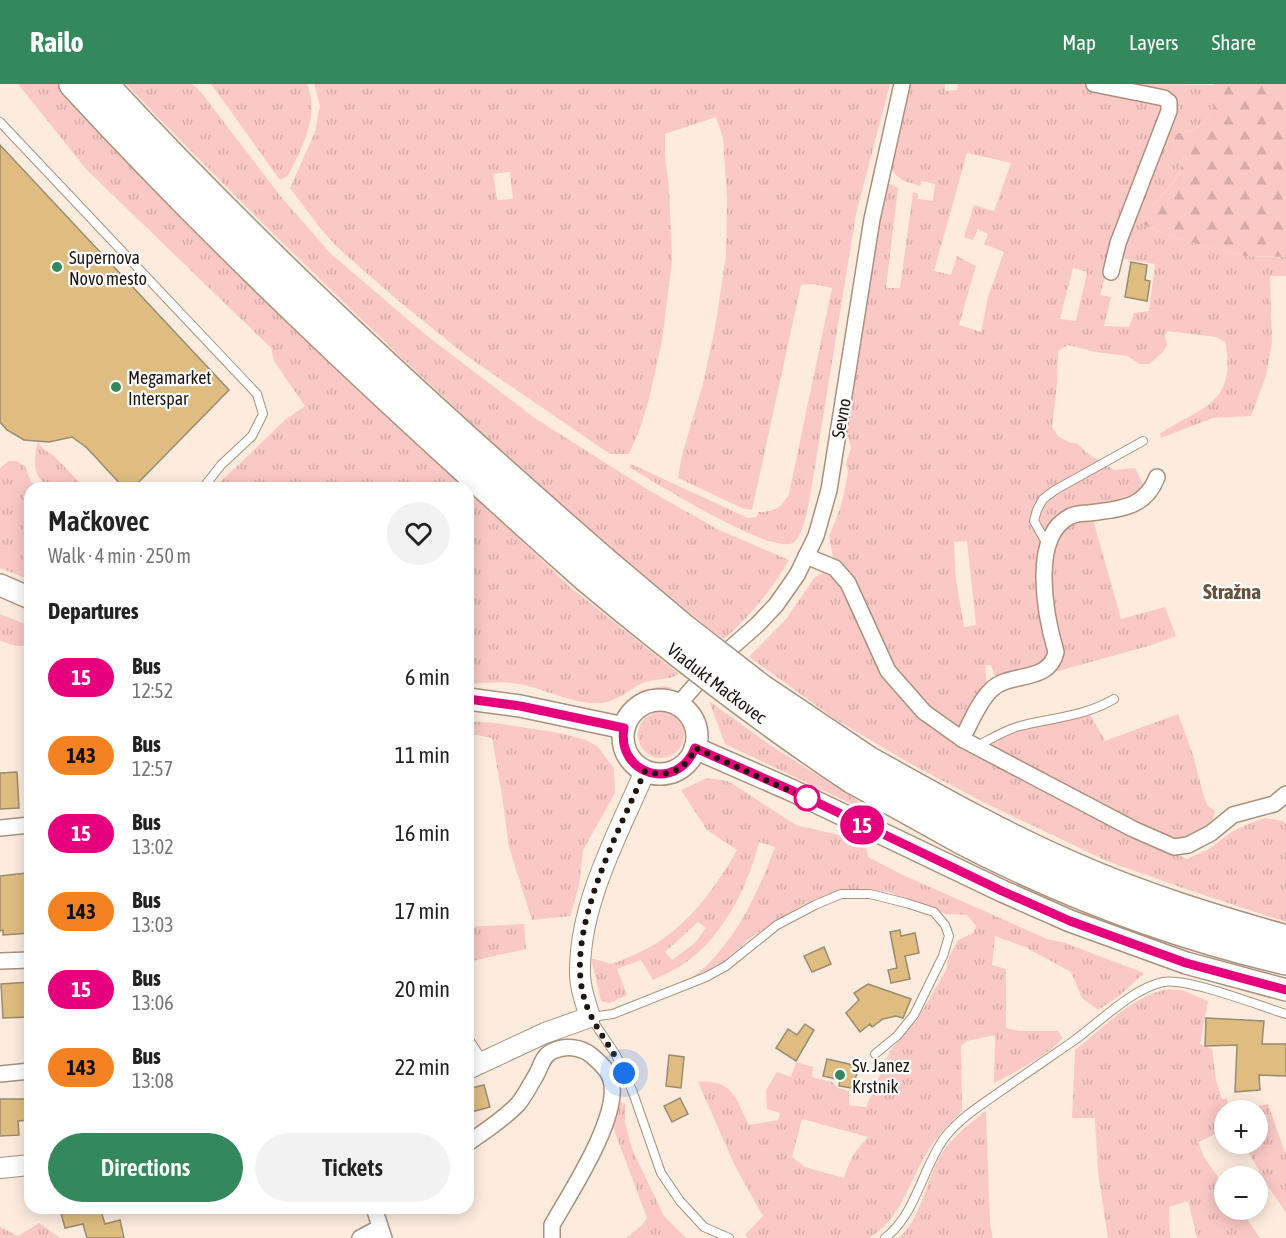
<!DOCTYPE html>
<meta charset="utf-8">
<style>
body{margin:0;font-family:"Asap Condensed",sans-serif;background:#f2f2f2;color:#222;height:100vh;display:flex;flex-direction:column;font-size:22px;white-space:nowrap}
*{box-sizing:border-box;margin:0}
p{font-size:20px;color:#767676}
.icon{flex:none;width:33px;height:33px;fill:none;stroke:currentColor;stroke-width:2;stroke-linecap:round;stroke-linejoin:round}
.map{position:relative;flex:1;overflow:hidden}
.drawer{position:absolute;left:24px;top:398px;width:450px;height:732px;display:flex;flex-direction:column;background:#fff;border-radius:18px;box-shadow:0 3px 15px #0003}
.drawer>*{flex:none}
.badge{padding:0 12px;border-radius:20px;font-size:21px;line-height:39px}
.buttons{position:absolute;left:1214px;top:1016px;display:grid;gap:12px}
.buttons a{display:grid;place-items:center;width:54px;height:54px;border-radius:50%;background:#fff;box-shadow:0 3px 15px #0003;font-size:30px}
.you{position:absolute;width:30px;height:30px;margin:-15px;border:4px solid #fff;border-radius:50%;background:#1a73e8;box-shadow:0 0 0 9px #1a73e833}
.map>.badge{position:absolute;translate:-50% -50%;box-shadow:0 0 0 3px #fff}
h2{padding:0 24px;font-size:22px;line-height:54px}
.round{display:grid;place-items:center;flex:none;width:63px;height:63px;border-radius:32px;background:#f2f2f2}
.summary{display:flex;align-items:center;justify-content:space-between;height:102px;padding:0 24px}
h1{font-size:28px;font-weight:600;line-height:45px}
.action{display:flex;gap:12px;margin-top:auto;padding:12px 24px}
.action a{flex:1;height:69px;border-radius:36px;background:#34895c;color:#fff;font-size:24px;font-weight:600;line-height:69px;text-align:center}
.action a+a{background:#f2f2f2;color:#222}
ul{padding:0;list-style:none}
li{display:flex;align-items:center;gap:18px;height:78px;padding:0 24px}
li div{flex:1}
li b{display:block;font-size:22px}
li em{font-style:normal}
li .badge{min-width:66px;font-weight:700;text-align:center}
header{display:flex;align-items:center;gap:36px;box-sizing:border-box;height:84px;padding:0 30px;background:#34895c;color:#fff}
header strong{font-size:28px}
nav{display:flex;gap:33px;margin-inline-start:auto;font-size:21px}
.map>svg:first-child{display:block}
.grass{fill:url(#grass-tufts);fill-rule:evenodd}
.forest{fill:url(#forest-firs)}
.building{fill:#dfbd81;stroke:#9b8b70;stroke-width:1.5}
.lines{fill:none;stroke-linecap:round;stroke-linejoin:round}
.service-casing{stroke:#ab917c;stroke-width:10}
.minor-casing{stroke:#ab917c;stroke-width:18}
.tertiary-casing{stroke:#ab917c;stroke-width:22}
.secondary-casing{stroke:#ab917c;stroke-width:24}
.motorway-casing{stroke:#ab917c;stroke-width:30}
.service{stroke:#fff;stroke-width:8}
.minor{stroke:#fff;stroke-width:15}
.tertiary{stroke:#fff;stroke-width:20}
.secondary{stroke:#fff;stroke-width:21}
.motorway{stroke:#fff;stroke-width:27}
.motorway-bridge-casing{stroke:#ab917c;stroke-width:30;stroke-linecap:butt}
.motorway-bridge{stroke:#fff;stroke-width:27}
.line-casing{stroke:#fff;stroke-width:14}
.line{stroke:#e6007e;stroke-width:9}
.walk{stroke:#1f160e;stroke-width:6;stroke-dasharray:0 10.8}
.poi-dot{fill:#34895c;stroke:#fff;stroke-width:2}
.stop-dot{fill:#fff;stroke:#e6007e;stroke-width:3}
.labels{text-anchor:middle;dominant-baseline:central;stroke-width:4.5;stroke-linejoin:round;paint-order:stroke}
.poi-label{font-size:18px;fill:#1f160e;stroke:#fff;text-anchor:start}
.street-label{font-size:18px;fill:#1f160e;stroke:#fff}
.quarter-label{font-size:21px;font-weight:bold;fill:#68513d;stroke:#fff}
</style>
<header>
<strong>Railo</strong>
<nav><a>Map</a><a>Layers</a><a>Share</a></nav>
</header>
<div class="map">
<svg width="1286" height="1154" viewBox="0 0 1286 1154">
<defs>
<pattern id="grass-tufts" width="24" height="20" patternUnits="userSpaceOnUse" patternTransform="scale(1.5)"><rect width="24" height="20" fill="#fac9c5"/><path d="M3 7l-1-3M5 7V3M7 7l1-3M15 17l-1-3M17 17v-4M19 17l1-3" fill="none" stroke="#d6aca8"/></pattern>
<pattern id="forest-firs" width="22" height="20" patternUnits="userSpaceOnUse" patternTransform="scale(1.5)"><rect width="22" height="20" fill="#fac9c5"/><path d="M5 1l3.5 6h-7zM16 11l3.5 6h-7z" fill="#d6aca8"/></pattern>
</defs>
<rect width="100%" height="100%" fill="#fdecde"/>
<!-- grass -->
<g class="grass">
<path d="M18,0H57L229,179L341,289L466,403H215L285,336L305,322L274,277L271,264L86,85Z"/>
<path d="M126,0H192L200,7L282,114L331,170L426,251L536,335L650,407L719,446L789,476C770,508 752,530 724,555L707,543C653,498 599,454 547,408C402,277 261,141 126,0Z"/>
<path d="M211,0H307C320,33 302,62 288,92L280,96Z"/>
<path d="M314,0H890L856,130L812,401C809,416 805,449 794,458C775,474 651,396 629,383L631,380L748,434L757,433L758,428C774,428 781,424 789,410L832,204L814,200L801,201L752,426L742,424L678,394L682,371L703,300L716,238L726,171L727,116L723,54L716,33L665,50V72L669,102L672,177L662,257L648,319L639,347L629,370H610L468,273L401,219L340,166L320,144L290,104L315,48L320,22ZM510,88L513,115L497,116L493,90Z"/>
<path d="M908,0H945V7L957,6L958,0H1083L1132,13L1159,15L1164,19L1165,25L1113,165L1100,211L1111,213L1104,242L1129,243L1134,229L1149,227L1155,180L1119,174L1121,166L1174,21V14C1167,7 1117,3 1104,0L1216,1L1220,7C1210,35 1205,46 1173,50L1174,65L1184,72C1180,98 1157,114 1143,134L1144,141L1175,154L1244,172L1286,173V192H1270L1272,258L1266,292L1251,332L1213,334L1161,354L1160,350C1200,322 1235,323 1226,261L1225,258L1216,253L1167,247L1165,253L1167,261L1163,268L1149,280H1140L1127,272L1095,268L1068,261L1058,267L1057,300L1052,343L1058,352L1069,358L1078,360L1087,369L1114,386L1135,384L1145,404C1134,429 1096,420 1074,429C1066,432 1061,437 1055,443C1050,449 1045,455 1043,463C1034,490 1047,540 1052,569L1045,582L997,599L991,581H985L987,604L968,639L956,643L934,628L892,583L847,486L833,473L829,452L840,425L846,400L848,388L846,379L851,364L845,341L878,124L884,97L898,104L886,204H900L913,108L918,110V115L933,117L935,100L922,97L920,102C905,97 896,96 889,80ZM967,69L1011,79L994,127L974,121L964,153L973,156L978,145L988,150L984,160L1004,168L988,213L981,248L959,241L976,182L957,172L951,191L934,187ZM1073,184L1087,188L1076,237L1060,235ZM967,457L976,541L964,543L956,496L954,458Z"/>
<path d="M38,358L44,366L53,371L84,403C62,404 36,408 35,378C35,371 36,364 38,358Z"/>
<path d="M9,377H16L25,382L31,398L38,403L30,404V496L0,484V384Z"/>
<path d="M468,405L570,503L679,590C668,597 655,594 643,599C629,605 617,618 601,619C574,621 546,605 519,600C502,597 485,599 468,600Z"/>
<path d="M1092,432L1121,535L1165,523L1176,552L1152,561L1051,589L1053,535L1048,473L1067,441Z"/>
<path d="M827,486L841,498L888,597L908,622L950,656L1090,731L1187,775L1209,765L1233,747L1248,740L1265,734L1283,737L1286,740V838L1180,803L1107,777L983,718L909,679L835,635L749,573L786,535L815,493Z"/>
<path d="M0,530L30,542V561L17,562L0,557Z"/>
<path d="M664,602L673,604C663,610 654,610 644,614C635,618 629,622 620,623L641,606Z"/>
<path d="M709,617L776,665L854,714L866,724L856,722L725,660Z"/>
<circle cx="661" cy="651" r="23"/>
<path d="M1090,630L1105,657L1178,630L1193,671L1204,713L1208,722L1215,727L1213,735L1203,749L1177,757L1162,753L990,662V658L1020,646Z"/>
<path d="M468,637L495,639L560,649L586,656L598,663L614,684L615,709L583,766L579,802L570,832L532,836L509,763L502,712L492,654L471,650L468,653Z"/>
<path d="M707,694L728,697L796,741L839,751L866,763L868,773L903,791L1047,855L1065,859L1144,889L1118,913L1098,926L1082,914L1071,888L1025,863L995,852L992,881L1006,885V944L1019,947H1058L1063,954C1044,974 1018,986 994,999L995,951L967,957L961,962L962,1027C948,1041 936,1053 926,1070C908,1100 901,1135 869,1154H748L745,1151L763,1132L735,1082L698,998C732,994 736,1015 749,1041L778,1036L780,1029L767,1025L766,1006L777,988L791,993L796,978L813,983L812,993L832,998L838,1004L849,1007V1021L866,1023L890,967L917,936L946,886L949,873L958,856L973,849L976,842L967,831L946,830L888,808L866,805L842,806L804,820L750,854L716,885L699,894L687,897C694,891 703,886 709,879C740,848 760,804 775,763L759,758C749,800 725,849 689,876C679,884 665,890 653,896L641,876L617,885L627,911L610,919L601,917L591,874L612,880C623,875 635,871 646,865C688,843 714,806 737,766L707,746L681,706ZM698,838L706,844L695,859L672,876L665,868ZM802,1035L868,1053C853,1070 851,1073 844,1094L805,1083L792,1073Z"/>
<path d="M524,840L526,865L468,878V843Z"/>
<path d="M1169,905L1182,906L1208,917L1200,960L1212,965L1216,996L1222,1015H1227L1228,1022L1233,1021L1235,1026H1224V1046L1198,1058L1204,1073L1224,1102V1125H1240L1260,1154H1197L1188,1117L1169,1123L1170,1154H1108L1098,1088L1095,1034H1072L1075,966C1104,944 1132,911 1169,905Z"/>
<path d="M620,1018L625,1020V1039L632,1065L664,1132L686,1154H626L641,1142L647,1134L610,1035Z"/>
<path d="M1268,1020L1286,1071V1129L1263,1095L1244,1059H1257V1026H1248V1024Z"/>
<path d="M986,1027L990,1140L993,1154H898C919,1139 926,1099 938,1076C949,1055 967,1042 986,1027Z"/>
<path d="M39,1139L60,1154H0V1143L18,1152Z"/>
</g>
<!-- forest -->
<path class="forest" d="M1214,0H1286V173L1244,172L1175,154L1144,141L1143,134C1157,114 1181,98 1184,72L1174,65L1173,50C1205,46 1210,36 1219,7Z"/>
<!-- building -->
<g class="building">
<path d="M0,61L229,306L133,404H124L87,364L72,353L49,358L24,356L7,346L0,338Z"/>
<path d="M1131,178L1147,181L1145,196L1150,197L1147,217L1125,213Z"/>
<path d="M17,688L19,724L0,725V689Z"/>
<path d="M26,789L30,849L3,851V846L0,847V792Z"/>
<path d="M900,846L901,852L915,849L919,869L905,872L910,895L891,899L888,886L897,884L890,848Z"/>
<path d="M824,863L831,880L812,888L804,872Z"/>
<path d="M30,898V933L3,934L1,900Z"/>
<path d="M868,900L911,915L903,934L896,932L883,935L872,943L870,940L860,948L846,929L859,916L854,909Z"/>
<path d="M1206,934L1264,937L1262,960H1286V992L1259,991L1260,1006L1235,1008L1237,961L1205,962Z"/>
<path d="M805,940L814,946L796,977L776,964L788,945L797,951Z"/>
<path d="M669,971L684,973L681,1004L666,1002Z"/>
<path d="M827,975L849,980L855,983L857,990L851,1004L839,1002L840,996L823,992Z"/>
<path d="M484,1001L490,1023L468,1029V1005Z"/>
<path d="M680,1014L688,1030L672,1038L664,1022Z"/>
<path d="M0,1015H30V1036L18,1037L19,1051L0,1052Z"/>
<path d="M83,1124H100L105,1140L120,1136L124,1154H87L83,1140L65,1144L61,1129Z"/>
</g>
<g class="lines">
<!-- service casing -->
<g class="service-casing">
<g id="service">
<path d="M0,38L257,310L263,330L252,352L221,381L203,404"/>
<path d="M1047,460L1034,437L1037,426L1043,415L1055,406L1143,357"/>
<path d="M977,662C991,655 1005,646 1020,642C1051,634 1086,632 1114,615"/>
<path d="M591,933L613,930L706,893L726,882L777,841L815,821L841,810H870L906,819L934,828L945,841L949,852L943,872L914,931L897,952L875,970"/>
<path d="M591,934L616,971L632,1006L661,1089L680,1117L704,1143L729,1154"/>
<path d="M468,954L483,977"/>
<path d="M885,1154C917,1129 922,1084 945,1053C960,1034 981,1021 1001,1007C1025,990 1049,974 1072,958C1099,939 1131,905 1163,898C1186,893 1260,922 1286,930"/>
</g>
</g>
<!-- minor casing -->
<g class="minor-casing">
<g id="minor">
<path d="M1094,0L1164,14L1169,18V27L1118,159L1111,188"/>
<path d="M806,472L835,484L848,499L888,587L924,628L962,655L1133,745L1174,763L1188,761L1211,749L1233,731L1274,720L1286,710"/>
<path d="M678,621L716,577L757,541L776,521L797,491L816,452L829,406L872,135L902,0"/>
<path d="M962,655C970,640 978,619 991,606C1010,587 1049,600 1056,568C1046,534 1029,451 1071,432C1076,430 1083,429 1089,429C1119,425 1145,425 1157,393"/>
<path d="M0,744L30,741"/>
<path d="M0,877L30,876"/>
<path d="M0,990L30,987"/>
<path d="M468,1059C485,1047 504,1035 518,1020C525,1012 530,1001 535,993C541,984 542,971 553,967C565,961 581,963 591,971C599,978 609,986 611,996C621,1032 570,1109 552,1141V1154"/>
<path d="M374,1124L384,1154"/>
<path d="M360,1154L375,1146"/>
</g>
</g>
<!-- tertiary casing -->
<g class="tertiary-casing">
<g id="tertiary">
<path d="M468,985L545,949L590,933C585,917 579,901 580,884C581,816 619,748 645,687"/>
<path d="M0,1084L30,1081"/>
</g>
</g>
<!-- secondary casing -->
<g class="secondary-casing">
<g id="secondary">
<path d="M0,501L30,514"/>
<path d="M468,615L520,622L624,644"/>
<circle cx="660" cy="653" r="37"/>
<path d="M695,664L791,706L1002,807L1070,837L1186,879L1286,906"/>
</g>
</g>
<!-- motorway casing -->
<g class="motorway-casing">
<g id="motorway">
<path d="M73,0C234,175 409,336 586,494"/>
<path d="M104,0C260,169 430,325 603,476"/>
<path d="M868,676C936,714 1003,752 1075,783C1143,813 1215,835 1286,855"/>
<path d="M853,696C889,716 925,736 961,756C1063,809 1174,851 1286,877"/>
</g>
</g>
<!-- service -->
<use href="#service" class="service"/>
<!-- minor -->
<use href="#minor" class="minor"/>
<!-- tertiary -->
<use href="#tertiary" class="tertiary"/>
<!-- secondary -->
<use href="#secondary" class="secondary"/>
<!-- motorway -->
<use href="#motorway" class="motorway"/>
<!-- motorway-bridge casing -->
<g class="motorway-bridge-casing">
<g id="motorway-bridge">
<path d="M603,476L685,545L761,604L868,676"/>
<path id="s1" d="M586,494C672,566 759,634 853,696"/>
</g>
</g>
<!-- motorway-bridge -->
<use href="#motorway-bridge" class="motorway-bridge"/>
</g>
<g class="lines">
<!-- line casing -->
<g class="line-casing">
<path id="line" d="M468,615L520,622L624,644C616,691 677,709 695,664L791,706L1002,807L1070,837L1186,879L1286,906"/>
</g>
<!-- line -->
<use href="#line" class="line"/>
<!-- walk -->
<path class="walk" d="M624,989C613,964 593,943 585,917C563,850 618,749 645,687C667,695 686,686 695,664L810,716L807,714"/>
</g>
<!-- markers -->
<g class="poi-dot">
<circle cx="57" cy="183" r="6"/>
<circle cx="116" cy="303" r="6"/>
<circle cx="840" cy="991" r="6"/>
</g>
<circle class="stop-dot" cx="807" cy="714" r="12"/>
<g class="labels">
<!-- poi labels -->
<g class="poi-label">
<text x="69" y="173">Supernova<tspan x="69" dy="21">Novo mesto</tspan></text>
<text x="128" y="293">Megamarket<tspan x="128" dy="21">Interspar</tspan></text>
<text x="852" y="981">Sv. Janez<tspan x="852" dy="21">Krstnik</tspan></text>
</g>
<!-- street labels -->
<g class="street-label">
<text transform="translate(841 334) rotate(-80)">Sevno</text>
<text stroke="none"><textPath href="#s1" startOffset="168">Viadukt Mačkovec</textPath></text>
</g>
<!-- quarter labels -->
<g class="quarter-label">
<text x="1232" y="507">Stražna</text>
</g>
</g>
</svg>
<div class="buttons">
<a>+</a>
<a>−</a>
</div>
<div class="you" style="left:624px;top:989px"></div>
<b class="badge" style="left:862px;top:741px;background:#e6007e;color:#fff">15</b>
<section class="drawer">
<div class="summary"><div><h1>Mačkovec</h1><p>Walk · 4 min · 250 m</p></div><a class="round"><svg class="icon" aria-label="heart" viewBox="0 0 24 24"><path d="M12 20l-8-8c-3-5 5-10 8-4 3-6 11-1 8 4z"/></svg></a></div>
<h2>Departures</h2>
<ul>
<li><span class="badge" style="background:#e6007e;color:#fff">15</span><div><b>Bus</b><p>12:52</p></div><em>6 min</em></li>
<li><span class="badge" style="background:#f58220;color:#111">143</span><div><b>Bus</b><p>12:57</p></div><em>11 min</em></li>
<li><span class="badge" style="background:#e6007e;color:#fff">15</span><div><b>Bus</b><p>13:02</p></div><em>16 min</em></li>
<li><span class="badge" style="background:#f58220;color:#111">143</span><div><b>Bus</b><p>13:03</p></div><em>17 min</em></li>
<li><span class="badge" style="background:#e6007e;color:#fff">15</span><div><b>Bus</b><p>13:06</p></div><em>20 min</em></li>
<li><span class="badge" style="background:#f58220;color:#111">143</span><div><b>Bus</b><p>13:08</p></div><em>22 min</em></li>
</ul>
<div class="action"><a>Directions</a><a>Tickets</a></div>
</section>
</div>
